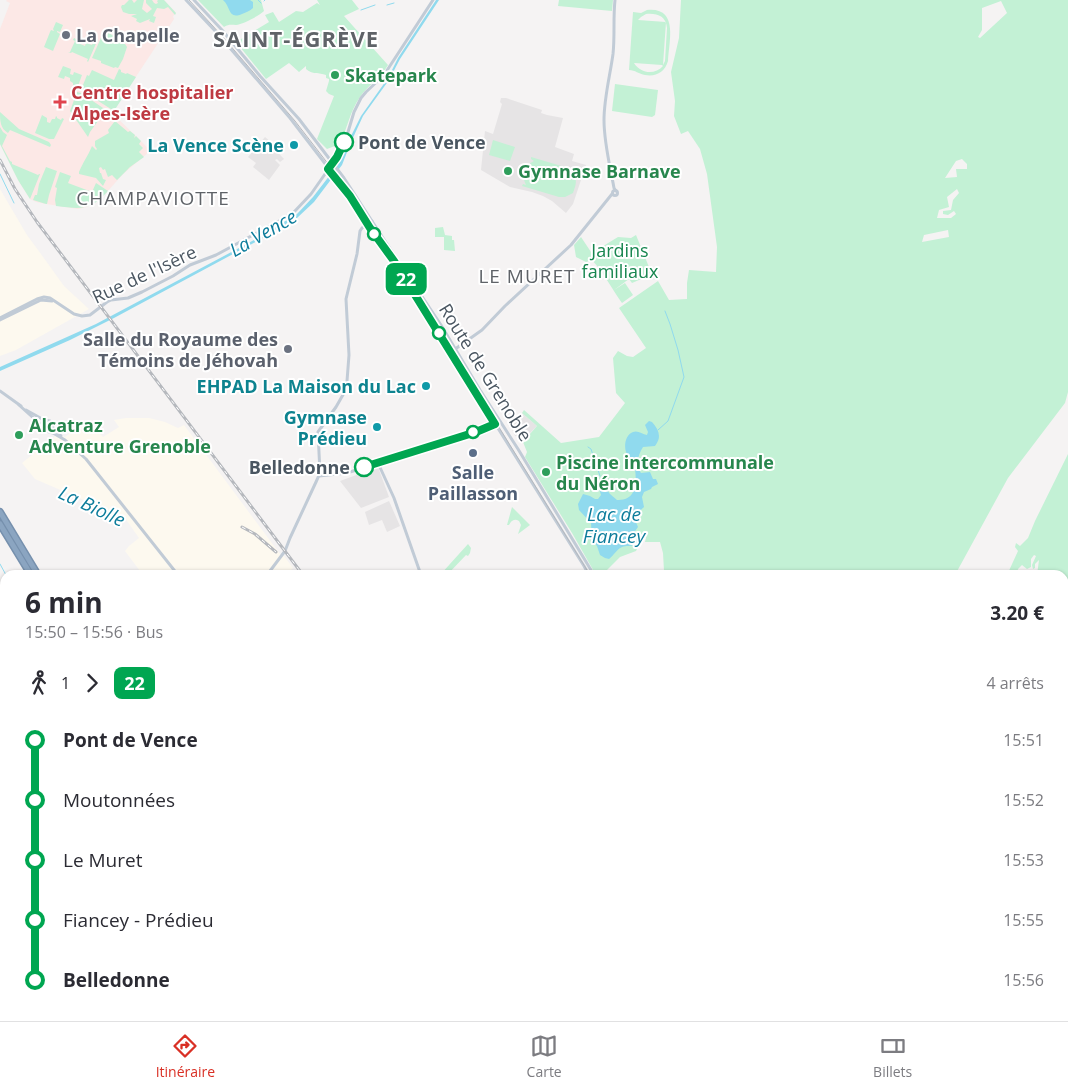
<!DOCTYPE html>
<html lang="fr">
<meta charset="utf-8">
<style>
body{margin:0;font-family:"Open Sans",sans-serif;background:#f7f7f7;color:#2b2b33;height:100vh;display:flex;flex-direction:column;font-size:19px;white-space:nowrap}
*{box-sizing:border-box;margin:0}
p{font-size:16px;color:#7c7c81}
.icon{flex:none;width:28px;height:28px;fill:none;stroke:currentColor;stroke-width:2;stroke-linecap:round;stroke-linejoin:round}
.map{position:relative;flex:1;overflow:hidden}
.sheet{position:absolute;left:0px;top:570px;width:1069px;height:451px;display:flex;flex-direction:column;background:#fff;border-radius:15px 15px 0 0;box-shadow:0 1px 4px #0004}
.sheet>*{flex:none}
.badge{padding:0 10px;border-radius:8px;font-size:18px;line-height:32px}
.map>.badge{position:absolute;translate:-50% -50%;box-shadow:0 0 0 2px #fff}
.legs{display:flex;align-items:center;gap:8px;height:55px;padding:0 25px;font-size:16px}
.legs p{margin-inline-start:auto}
.summary{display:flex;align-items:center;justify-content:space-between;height:85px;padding:0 25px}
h1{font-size:28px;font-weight:700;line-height:38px}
ul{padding:0 25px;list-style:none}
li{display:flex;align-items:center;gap:18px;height:60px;font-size:19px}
li i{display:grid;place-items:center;width:8px;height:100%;margin:0 6px;background:currentColor}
li i::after{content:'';width:12px;height:12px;margin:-6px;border:4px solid;border-radius:50%;background:#fff}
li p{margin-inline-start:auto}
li:first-child i{background:linear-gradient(#0000 50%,currentColor 0)}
li:last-child i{background:linear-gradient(currentColor 50%,#0000 0)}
.dock{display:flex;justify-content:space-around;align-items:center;height:70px;border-top:1px solid #e1e1e2;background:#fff;font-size:14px;color:#7c7c81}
.dock a{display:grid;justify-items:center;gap:2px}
.dock .active{color:#d93025}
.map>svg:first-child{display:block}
.commercial{fill:#fdf9ef}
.education{fill:#e6e4e5}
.medical{fill:#fce8e6}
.green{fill:#c3f1d5;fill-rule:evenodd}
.water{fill:#90daee}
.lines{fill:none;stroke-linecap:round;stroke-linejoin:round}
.stream{stroke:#90daee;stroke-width:1}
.highway-casing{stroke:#7690ad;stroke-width:8}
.secondary{stroke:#c1cbd6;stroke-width:3}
.highway{stroke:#8ba5c1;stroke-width:5}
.tram{stroke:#b5b8bd;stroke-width:1}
.rail-casing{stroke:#b5b8bd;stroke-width:3}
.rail{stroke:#fff;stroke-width:1;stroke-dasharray:4;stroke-linecap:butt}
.line-1-casing{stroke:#fff;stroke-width:11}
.line-1{stroke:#00a651;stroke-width:8}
.worship-dot{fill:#6b7280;stroke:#fff;stroke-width:2}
.leisure-dot{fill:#2e9e5b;stroke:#fff;stroke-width:2}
.health-dot{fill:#e0444e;stroke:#fff;stroke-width:2}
.stop-1-dot{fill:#fff;stroke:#00a651;stroke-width:2.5}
.culture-dot{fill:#0f9aa8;stroke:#fff;stroke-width:2}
.service-dot{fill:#5c6f8a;stroke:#fff;stroke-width:2}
.labels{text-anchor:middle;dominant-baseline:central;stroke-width:4;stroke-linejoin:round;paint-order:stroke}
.worship-label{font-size:18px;font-weight:bold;fill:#5b616d;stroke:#fff;text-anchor:start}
.leisure-label{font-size:18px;font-weight:bold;fill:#27864d;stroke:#fff;text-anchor:start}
.health-label{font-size:18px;font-weight:bold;fill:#be3a42;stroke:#fff;text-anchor:start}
.stop-label{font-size:18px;font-weight:bold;fill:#4a5661;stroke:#fff;text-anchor:start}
.culture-label{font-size:18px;font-weight:bold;fill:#0d838f;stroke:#fff;text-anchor:end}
.park-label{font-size:18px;fill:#17864f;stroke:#fff}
.street-label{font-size:18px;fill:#4a5661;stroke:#fff}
.service-label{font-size:18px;font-weight:bold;fill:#4e5e75;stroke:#fff}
.neighbourhood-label{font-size:19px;letter-spacing:1px;fill:#5f6368;stroke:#fff}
.water-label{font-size:19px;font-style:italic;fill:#0c7c9b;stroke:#fff}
.district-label{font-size:22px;font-weight:bold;letter-spacing:1px;fill:#5f6368;stroke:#fff}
</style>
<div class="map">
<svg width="1068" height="1021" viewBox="0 0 1068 1021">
<rect width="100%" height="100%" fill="#f5f3f3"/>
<!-- commercial -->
<g class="commercial">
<path d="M0,189L27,235L41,254L64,286L89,309L16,350L0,356Z"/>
<path d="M126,418H149L165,422L178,428L184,425L280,554L284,556L293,568L291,570L294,575H143L125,551L129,546L139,538L125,518L35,479L22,463L58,434L65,437L87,421L103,437L119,427L114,420Z"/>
<path d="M808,1016H871L881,1021H819Z"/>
</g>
<!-- education -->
<g class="education">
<path d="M501,98H506L542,110L541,113L547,115L563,118L555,147L574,154L572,161L586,165L573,204L566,213L552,201L543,196L532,192L510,187L481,170L485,131L493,134L502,104L500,102Z"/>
<path d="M265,137L272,143L271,145L284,159L280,162L277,159L275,160L280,165L269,180L253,167L256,163L248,157Z"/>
<path d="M522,413L537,426L528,435L520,437L515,436L511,427L515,423Z"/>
<path d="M378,467L389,497L361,508L340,481Z"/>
<path d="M389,501L400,526L387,532L382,520L369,525L365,512Z"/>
</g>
<!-- medical -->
<path class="medical" d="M7,0H164L176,13L173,16L174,19L112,113L142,142L150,151L123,174L106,193L87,207L78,209L46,204L36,202L30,199L18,180L0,144V29L10,3L6,1Z"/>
<!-- green -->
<g class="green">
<path d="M129,0H132L134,3L137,0H144L142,9L147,13L152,9L146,3V0H152L154,3L156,4L158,3L157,1L158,0H164L176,13L175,15L168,7L164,9L157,8L153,16L156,17L154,23L149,21L150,19L140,23L136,21L137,19L131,16L137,14H129L123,12L121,7L122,5H124Z"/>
<path d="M198,0H261L264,11C259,16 243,24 236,25C231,25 229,24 224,27Z"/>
<path d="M317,0H352L359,9L344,16L388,65C381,78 368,85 360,97C350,111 347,129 340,144L327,149L317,139L334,96L329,94L326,91L329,81V79L326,78V75C319,72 312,75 306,69V66L299,72L289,63L266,79L236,42L269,22L265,15L273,12L279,22L296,11L303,12L317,3L320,5Z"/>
<path d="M559,0H613L612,11L558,6Z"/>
<path d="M681,0H1068V392L1065,403L1008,478L955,575H666L664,571L663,553L660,542H645L646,538L643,537L636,551L620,557L602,575H596L572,533L525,457L527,452L521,437L529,435L537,426L522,413L524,410L561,443L599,437L625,403L616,393L613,358L618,351L627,356L633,357L646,348L619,308L658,281L669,300L687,299V283L689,270L716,272L717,247L707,174L700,149L688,131L681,134L674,116L675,101L671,72L679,38ZM1001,1L1007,13L980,38L978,37L982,30V8ZM962,159L967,164V169H956L957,177L945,178L956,161ZM957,189L959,193L953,200L951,210L943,211V214L948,215L954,211L956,214L951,218H937L939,210L949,207L947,197ZM948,230L949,237L922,242L924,235Z"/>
<path d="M647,10C679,7 669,41 668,61C665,72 656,77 645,75C639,74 635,70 629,70L633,12L641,13ZM646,14C657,13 666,16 667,28L665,61L663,65L666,22L638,20L641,17ZM634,63L662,65L663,66C655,75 641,74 634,63Z"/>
<path d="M56,22L63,25L60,32L57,31V32L60,34L53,51L44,47L50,32L51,30L54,31L53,29Z"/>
<path d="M104,31L119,38L118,42L125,44L127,47L123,59L118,68L115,67L114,68L101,63V61L92,58Z"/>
<path d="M74,38L78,40V43L85,46L86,43L92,45L95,38L98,39L88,62L87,61L88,59L72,52L71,53L68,52H70L75,41L73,40Z"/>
<path d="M63,66L71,69L70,74L73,75L74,72L82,75L78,86L73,85V83L70,81V78L65,76L64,79L58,77Z"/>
<path d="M119,69L121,70V72L126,74L127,73L136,77L114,111L81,90L87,75L89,76L92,70L114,80Z"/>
<path d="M615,84L658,90L655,115L652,117L612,111Z"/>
<path d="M77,92L81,93L106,110L90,132L88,137L70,111Z"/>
<path d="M0,112L19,129L49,142L51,145L50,147L10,130L8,133C0,128 0,121 0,112Z"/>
<path d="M42,115L47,118V122L50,123L52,119H55L56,116L57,117V118L61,120L62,118L64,119L54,139H49L35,133Z"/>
<path d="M115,121L128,132L130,131L135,135L134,138L136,136L141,141L139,144L143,148L139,152L144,157L130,167L117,180L112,175L108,177L105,169L103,170L101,167L99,168L100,173H101L103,179L106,180L103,186L96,178L79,174V172C83,162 88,156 92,146L96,150L97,149L95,146V141L109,133L108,130Z"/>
<path d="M0,127L3,132L7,135L2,146L10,161L12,162V164L38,175L39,174H40L30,199L18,180L0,144Z"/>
<path d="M493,140L515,147L510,161L489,155Z"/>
<path d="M531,157L575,170L574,172H572C578,179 576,185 573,193L565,197H559L522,186L523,184L526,185C521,175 524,166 534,161L531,159Z"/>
<path d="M46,167L57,171L49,195L47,204H46L33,200L35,195H37L39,184Z"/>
<path d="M60,172L71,176L68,183L92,192L96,183L108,191C90,211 81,209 56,206L55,200L57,188L55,187Z"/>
<path d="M443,227L445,235L452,236V240H454L455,251L444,250V237H435V228Z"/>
<path d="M636,235L651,272L646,275L645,274L641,277L642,279L641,280H639L632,283L629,279L614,290L625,283L633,295L622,303C612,289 604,273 592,260L586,262L576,257L574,245L581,237L591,252L595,251L618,237L631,238Z"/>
<path d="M1068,454V1017L1064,1012V575H1037L1039,560L1035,564V568L1033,569L1032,565L1036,556L1034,555L1031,559V567L1027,569L1022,565L1018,569L1017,575H1007L1018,551L1015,547L1016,543L1020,546L1028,538L1035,521Z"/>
<path d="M512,507L530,525L518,534L521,525L519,521C514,518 511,521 509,525H507Z"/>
<path d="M468,544L471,548L470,553L468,556L466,555L447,575H440Z"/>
</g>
<!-- water -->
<g class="water">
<path d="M223,0H250L253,2V8C250,11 246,12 242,14C228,20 231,7 223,0Z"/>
<path d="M436,0H439L400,59L389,80L363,116L351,142L342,165L314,202L297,218L261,239L114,318L70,340L0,371V367L96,324L254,240L297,214L313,197L340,162L350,138L361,116L388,78L398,58Z"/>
<path d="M649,421L652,422C659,430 662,437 655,446L643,447C638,455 635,465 641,473L650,472L653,479H656L658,484L652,487L651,489L644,492L642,497L644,507L635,515V520L638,527L633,534L637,541C632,549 629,544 622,547C617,549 613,556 609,559L605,558L600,555L597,546L592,541L591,523L579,510L578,504L583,494L590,496L595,499H598L601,495L599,488L604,486L610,494L617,500C636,501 637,484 635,469C634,463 628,458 626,452C624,446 625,435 633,432C638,430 642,434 647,435L648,432L645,425Z"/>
<path d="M0,603L5,614V750L0,743Z"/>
<path d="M259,1016H337L341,1021H264Z"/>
<path d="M624,1016H731L743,1021H647Z"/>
</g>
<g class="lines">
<!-- stream -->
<g class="stream">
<path d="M258,0L261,3"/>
<path d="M264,1L265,0"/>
<path d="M387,5L394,3"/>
<path d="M361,10L375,5"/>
<path d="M0,174L14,203"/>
<path d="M658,430L668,421L684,377L678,350L670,324L665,311"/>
<path d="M588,447L591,449L600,476"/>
<path d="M0,564L6,575"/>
<path d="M3,773L5,774"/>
<path d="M241,1016L245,1021"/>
</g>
<!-- highway casing -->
<g class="highway-casing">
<g id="highway">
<path d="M0,512L38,575"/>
<path d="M0,524L31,575"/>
<path d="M386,1016L391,1021"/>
<path d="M411,1016L412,1021"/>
<path d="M417,1016L419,1021"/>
<path d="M423,1016L425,1021"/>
<path d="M767,1016L780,1021"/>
<path d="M793,1016L803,1021"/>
<path d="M438,1021V1016"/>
</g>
</g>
<!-- secondary -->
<g class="secondary">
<path d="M186,0L218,34L290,118L350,196L370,228L406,279L481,401L584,566L589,575"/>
<path d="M194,0L222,30L260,76L299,119L344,178L381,235L441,325L480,390L518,449L594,575"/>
<path d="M615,0C613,18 615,36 613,54C610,76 604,98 604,120C604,143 610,166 614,188L616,191"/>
<circle cx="615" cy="193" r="2.5"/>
<path d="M0,318L37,299L44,297L50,298L74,314L82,316L90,315L107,302L111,300L128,298L142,292L173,276L190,265L216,255L279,221L294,212L311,194L337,157L348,132L354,112L361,98L366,92L384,75L433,0"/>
<path d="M0,320L41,300L52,301"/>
<path d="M451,352L482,330L505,306L571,245L612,194"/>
<path d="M0,391L21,406"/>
<path d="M19,405L39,423L43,430L53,433L65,440L86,459L178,575"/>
<path d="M26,410L44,420L50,421L52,426L61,436"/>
<path d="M378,463L394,498L421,575"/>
<path d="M319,476L347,473L476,431L495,424"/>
<path d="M267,575L285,551L290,538L316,482L320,473L318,432L336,407L344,393L347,381L349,355L346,299L357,254L360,231L362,228L372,221"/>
<path d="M0,972L5,968"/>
<path d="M129,1016L133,1021"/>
<path d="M393,1016L398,1021"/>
<path d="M569,1016L595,1021"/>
<path d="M953,1016L957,1021"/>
<path d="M960,1016L964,1021"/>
</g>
<!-- highway -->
<use href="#highway" class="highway"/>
<!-- tram -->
<g class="tram">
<path d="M189,0L222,36L295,121L349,191L420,299L590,575"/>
<path d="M957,1016L960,1021"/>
</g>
<!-- rail casing -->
<g class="rail-casing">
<g id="rail">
<path d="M0,160L15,189L37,222L303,575"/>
<path d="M242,527L255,534L276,552"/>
<path d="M928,1016L936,1021"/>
</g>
</g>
<!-- rail -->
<use href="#rail" class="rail"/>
</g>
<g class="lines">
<!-- line-1 casing -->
<g class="line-1-casing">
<path id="line-1" d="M344,142L337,157L328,169L350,196L370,228L394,261L495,424L476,432L364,467"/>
</g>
<!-- line-1 -->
<use href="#line-1" class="line-1"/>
</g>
<!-- markers -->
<g class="worship-dot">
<circle cx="66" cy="35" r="5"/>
<circle cx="288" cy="349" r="5"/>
</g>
<g class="leisure-dot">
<circle cx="335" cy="75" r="5"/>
<circle cx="508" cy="171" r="5"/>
<circle cx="19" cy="435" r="5"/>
<circle cx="546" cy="472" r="5"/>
</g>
<path class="health-dot" d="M57.5 94.5h5v5h5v5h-5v5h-5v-5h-5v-5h5z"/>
<g class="stop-1-dot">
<circle cx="344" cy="142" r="9"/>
<circle cx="374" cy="234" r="6"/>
<circle cx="439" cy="333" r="6"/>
<circle cx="473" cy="432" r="6"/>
<circle cx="364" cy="467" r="9"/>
</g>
<g class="culture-dot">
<circle cx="294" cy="145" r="5"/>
<circle cx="426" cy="386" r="5"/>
<circle cx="377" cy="427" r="5"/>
</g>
<circle class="service-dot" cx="473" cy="453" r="5"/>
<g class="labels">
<!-- worship labels -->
<g class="worship-label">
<text x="76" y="35">La Chapelle</text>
<text x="278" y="339" text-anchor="end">Salle du Royaume des<tspan x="278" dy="21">Témoins de Jéhovah</tspan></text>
</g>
<!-- leisure labels -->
<g class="leisure-label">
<text x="345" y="75">Skatepark</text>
<text x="518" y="171">Gymnase Barnave</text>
<text x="29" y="425">Alcatraz<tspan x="29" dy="21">Adventure Grenoble</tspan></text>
<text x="556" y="462">Piscine intercommunale<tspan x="556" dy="21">du Néron</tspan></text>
</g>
<!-- health labels -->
<g class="health-label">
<text x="71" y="92">Centre hospitalier<tspan x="71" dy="21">Alpes-Isère</tspan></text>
</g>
<!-- stop labels -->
<g class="stop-label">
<text x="358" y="142">Pont de Vence</text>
<text x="350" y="467" text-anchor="end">Belledonne</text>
</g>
<!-- culture labels -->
<g class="culture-label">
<text x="284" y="145">La Vence Scène</text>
<text x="416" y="386">EHPAD La Maison du Lac</text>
<text x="367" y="417">Gymnase<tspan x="367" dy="21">Prédieu</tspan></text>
</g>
<!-- park labels -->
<g class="park-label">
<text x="620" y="250">Jardins<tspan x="620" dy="21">familiaux</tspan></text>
</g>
<!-- street labels -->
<g class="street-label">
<text transform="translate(144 274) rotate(-25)">Rue de l'Isère</text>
<text transform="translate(486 372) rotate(58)">Route de Grenoble</text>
</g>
<!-- service labels -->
<g class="service-label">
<text x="473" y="472">Salle<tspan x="473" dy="21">Paillasson</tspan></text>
</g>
<!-- neighbourhood labels -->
<g class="neighbourhood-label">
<text x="153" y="198">CHAMPAVIOTTE</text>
<text x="527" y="276">LE MURET</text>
</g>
<!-- water labels -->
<g class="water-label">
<text transform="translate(263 233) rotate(-30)">La Vence</text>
<text transform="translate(92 506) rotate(25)">La Biolle</text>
<text x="614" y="514">Lac de<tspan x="614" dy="22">Fiancey</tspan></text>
</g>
<!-- district labels -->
<g class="district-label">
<text x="296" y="38">SAINT-ÉGRÈVE</text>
</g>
</g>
</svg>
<b class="badge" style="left:406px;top:279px;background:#00a651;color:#fff">22</b>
<section class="sheet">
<div class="summary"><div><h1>6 min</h1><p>15:50 – 15:56 · Bus</p></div><b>3.20 €</b></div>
<div class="legs"><svg class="icon" aria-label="walk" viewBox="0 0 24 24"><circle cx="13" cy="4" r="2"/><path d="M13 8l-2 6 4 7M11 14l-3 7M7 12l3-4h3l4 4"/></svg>1<svg class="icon" aria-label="forward" viewBox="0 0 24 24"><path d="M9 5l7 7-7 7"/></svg><b class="badge" style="background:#00a651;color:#fff">22</b><p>4 arrêts</p></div>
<ul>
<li><i style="color:#00a651"></i><b>Pont de Vence</b><p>15:51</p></li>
<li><i style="color:#00a651"></i><span>Moutonnées</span><p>15:52</p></li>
<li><i style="color:#00a651"></i><span>Le Muret</span><p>15:53</p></li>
<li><i style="color:#00a651"></i><span>Fiancey - Prédieu</span><p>15:55</p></li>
<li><i style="color:#00a651"></i><b>Belledonne</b><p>15:56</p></li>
</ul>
</section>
</div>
<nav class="dock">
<a class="active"><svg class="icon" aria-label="directions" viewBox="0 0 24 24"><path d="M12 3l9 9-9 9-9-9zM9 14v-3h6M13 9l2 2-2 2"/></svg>Itinéraire</a>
<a><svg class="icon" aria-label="map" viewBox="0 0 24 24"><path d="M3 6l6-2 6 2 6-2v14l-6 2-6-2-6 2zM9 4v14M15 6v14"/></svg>Carte</a>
<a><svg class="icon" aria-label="tickets" viewBox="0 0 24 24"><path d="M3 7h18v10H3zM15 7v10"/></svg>Billets</a>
</nav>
